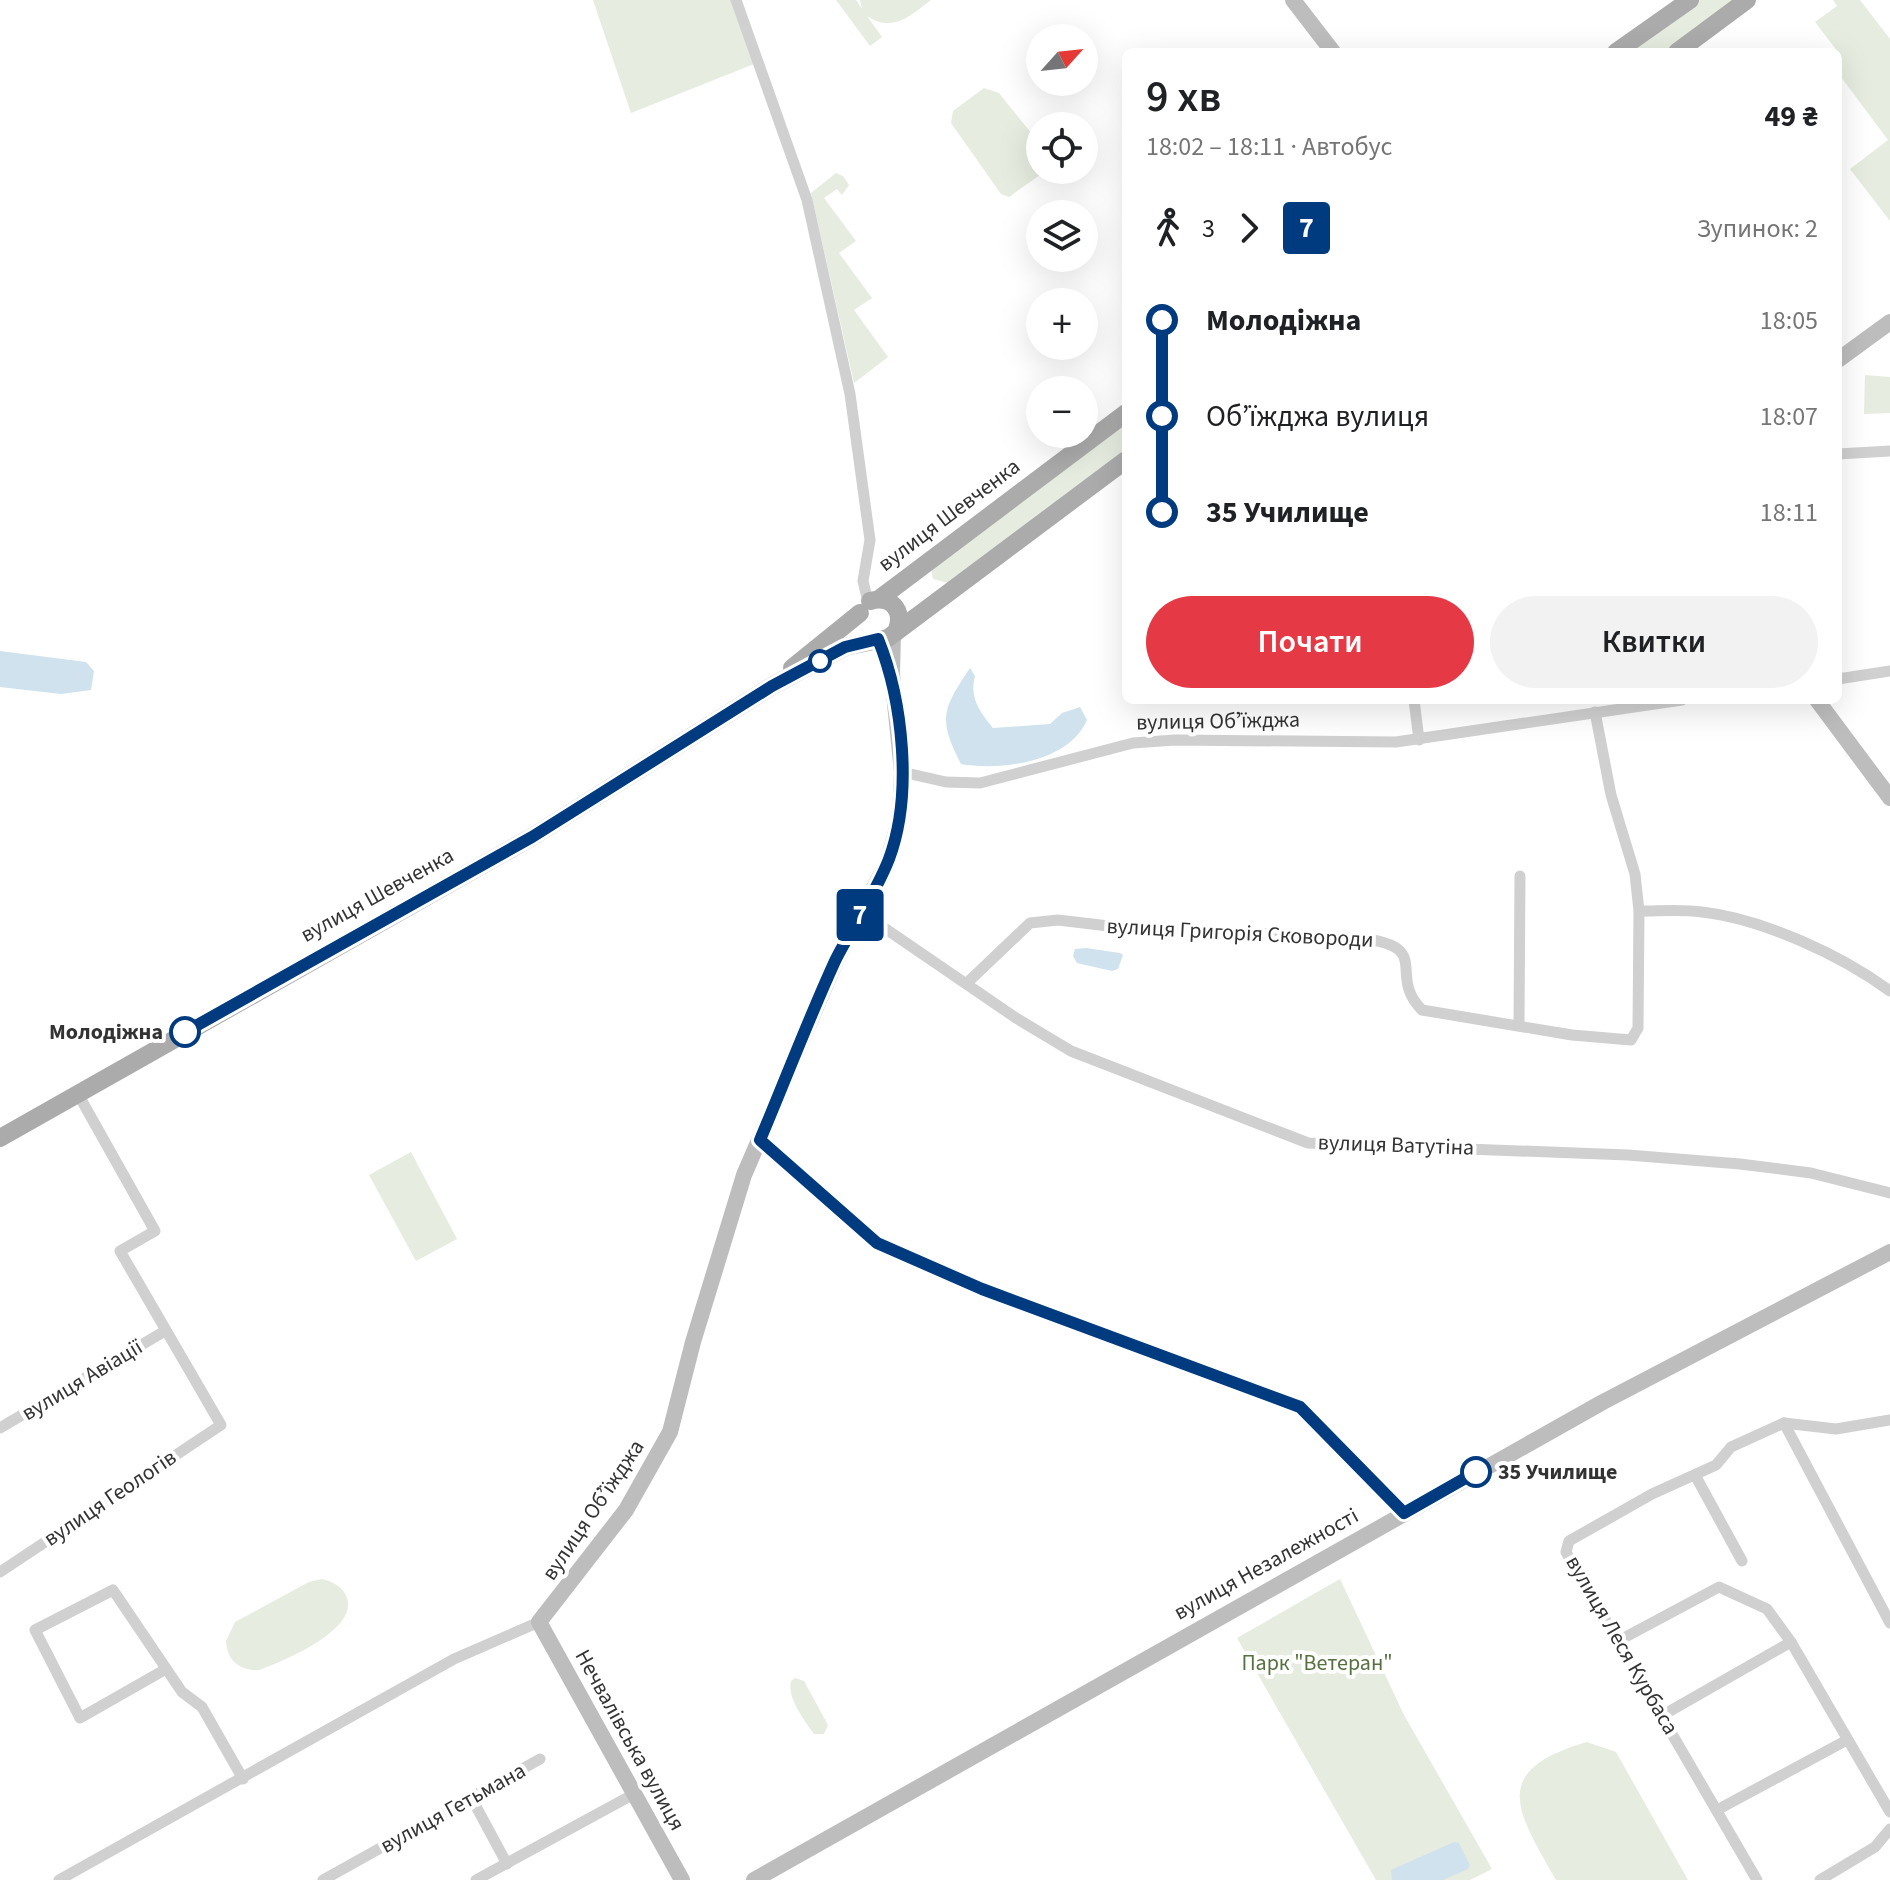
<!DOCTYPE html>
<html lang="uk">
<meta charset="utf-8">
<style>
body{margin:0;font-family:"Source Sans 3",sans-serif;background:#f2f2f2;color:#202124;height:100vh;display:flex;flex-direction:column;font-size:30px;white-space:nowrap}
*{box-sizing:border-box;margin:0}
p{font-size:26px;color:#757577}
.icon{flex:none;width:44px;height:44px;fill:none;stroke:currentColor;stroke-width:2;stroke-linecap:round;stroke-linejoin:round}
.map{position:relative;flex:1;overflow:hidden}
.details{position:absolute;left:1122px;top:48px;width:720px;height:656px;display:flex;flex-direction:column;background:#fff;border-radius:12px;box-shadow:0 8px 32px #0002}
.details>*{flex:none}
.badge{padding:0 16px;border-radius:6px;font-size:28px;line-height:52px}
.needle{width:52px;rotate:63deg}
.controls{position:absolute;left:1026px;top:24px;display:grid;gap:16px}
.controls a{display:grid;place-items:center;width:72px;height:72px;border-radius:50%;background:#fff;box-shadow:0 8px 32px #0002;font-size:40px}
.map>.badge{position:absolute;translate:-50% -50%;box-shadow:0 0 0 4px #fff}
.legs{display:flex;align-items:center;gap:12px;height:88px;padding:0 24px;font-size:26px}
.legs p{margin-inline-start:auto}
.headline{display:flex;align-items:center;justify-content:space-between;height:136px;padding:0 24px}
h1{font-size:44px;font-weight:600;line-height:60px}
.primary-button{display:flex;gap:16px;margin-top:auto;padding:16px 24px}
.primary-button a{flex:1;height:92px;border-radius:48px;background:#e63946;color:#fff;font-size:32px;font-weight:600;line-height:92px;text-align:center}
.primary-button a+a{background:#f2f2f2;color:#202124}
ul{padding:0 24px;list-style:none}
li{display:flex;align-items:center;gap:28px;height:96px;font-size:30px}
li i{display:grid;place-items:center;width:12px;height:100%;margin:0 10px;background:currentColor}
li i::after{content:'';width:20px;height:20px;margin:-10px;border:6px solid;border-radius:50%;background:#fff}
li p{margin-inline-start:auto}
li:first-child i{background:linear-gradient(#0000 50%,currentColor 0)}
li:last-child i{background:linear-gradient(currentColor 50%,#0000 0)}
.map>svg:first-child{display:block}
.green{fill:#e6ecdf}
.water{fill:#cfe2ee}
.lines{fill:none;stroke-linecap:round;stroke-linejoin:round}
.street{stroke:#d0d0d0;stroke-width:11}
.secondary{stroke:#bdbdbd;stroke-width:16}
.primary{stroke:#ababab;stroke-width:18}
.line-1-casing{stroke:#fff;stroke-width:18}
.line-1{stroke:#003b80;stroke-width:12}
.stop-1-dot{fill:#fff;stroke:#003b80;stroke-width:4}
.labels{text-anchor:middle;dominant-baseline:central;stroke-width:8;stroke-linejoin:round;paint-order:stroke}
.street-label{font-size:22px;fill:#333;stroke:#fff}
.stop-label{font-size:22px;font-weight:bold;fill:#333;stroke:#fff;text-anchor:end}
.park-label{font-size:22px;fill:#56703f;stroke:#fff}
</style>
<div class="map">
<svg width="1890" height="1880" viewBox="0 0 1890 1880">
<rect width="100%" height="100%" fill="#fff"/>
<!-- green -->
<g class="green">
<path d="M593,0H736L759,62L631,113Z"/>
<path d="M836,0H856L862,9L860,0H931C910,16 893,33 867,16L882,37L870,46Z"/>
<path d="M1698,0H1741L1670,52H1628Z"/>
<path d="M1833,0H1860L1890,39V221L1850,169L1888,140L1838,73V52L1815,22L1837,6Z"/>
<path d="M984,88L999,93L1040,144V170H1047L1009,197L1001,194L951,123L953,111Z"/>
<path d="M836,173L843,176L849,185L842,195L837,189L824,198L856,241L839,253L872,298L854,310L888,357L854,383L811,193Z"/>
<path d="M1865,375L1890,377V413L1864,414Z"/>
<path d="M1126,423V452L948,583L933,579L931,569Z"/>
<path d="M411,1152L457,1239L416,1261L369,1175Z"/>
<path d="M322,1579C334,1582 343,1587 347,1598C358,1630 284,1661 259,1670C240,1671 227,1661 226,1641L235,1622L309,1582Z"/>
<path d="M1340,1579L1404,1715L1492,1869L1470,1880H1376L1237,1638Z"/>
<path d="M795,1678L804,1681L828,1725L824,1734H814C804,1720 787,1698 791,1681Z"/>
<path d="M1587,1742L1616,1752L1688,1880H1556C1517,1811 1488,1771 1587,1742Z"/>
</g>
<!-- water -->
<g class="water">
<path d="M0,651L86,662L94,671L91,690L61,694L0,687Z"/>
<path d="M970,668L975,676C969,698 980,712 993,728L1050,724L1062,713L1080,707L1087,720C1069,762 1002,771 961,764C938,719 942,710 970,668Z"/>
<path d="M1086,948L1120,953L1123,955L1118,969L1112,971L1077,963L1073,956L1075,949Z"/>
<path d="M1454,1842L1459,1843L1470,1865L1468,1869L1443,1880H1392L1391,1870Z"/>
</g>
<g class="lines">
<!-- street -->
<g class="street">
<path d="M736,0L807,200L850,394L870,540L863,581L868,602"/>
<path d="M1838,454L1890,451"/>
<path d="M1838,679L1890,671"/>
<path d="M1414,700L1419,740"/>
<path d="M902,772L946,782L980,783L1133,743L1175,740L1396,742L1682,700"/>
<path d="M1639,911C1660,911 1682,909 1702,912C1763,919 1841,955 1890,991"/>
<path d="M861,912L1016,1018L1071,1051L1308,1143L1628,1155L1740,1164L1811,1173L1890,1193"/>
<path d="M967,983L1030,923L1058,920L1117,927L1360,938C1435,947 1386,974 1422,1010L1572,1035L1631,1040L1638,1028L1639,911L1635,874L1611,795L1595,712"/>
<path d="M1519,1024L1520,876"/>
<path d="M760,1140L877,1243L982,1289L1300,1407L1404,1513"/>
<path d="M1784,1423L1890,1623"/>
<path d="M1784,1423L1836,1429L1890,1420"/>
<path d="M0,1428L165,1331"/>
<path d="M1695,1475L1742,1561"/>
<path d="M0,1572L221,1425L120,1251L155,1231L78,1094"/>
<path d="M1618,1641L1719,1587L1767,1609L1791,1642L1890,1812"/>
<path d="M166,1669L80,1718L35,1630L113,1590L182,1692L202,1707L243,1779"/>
<path d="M1663,1715L1791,1642"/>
<path d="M472,1799L507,1864"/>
<path d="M1717,1810L1847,1740"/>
<path d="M59,1880L454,1659L539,1622"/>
<path d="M323,1880L540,1759"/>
<path d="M476,1880L634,1794"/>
<path d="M1757,1880L1566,1552L1569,1541L1652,1494L1716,1465L1731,1447L1784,1423"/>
<path d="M1820,1880L1875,1847L1890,1829"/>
</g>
<!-- secondary -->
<g class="secondary">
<path d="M1293,0L1333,52"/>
<path d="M1838,360L1890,322"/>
<path d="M1817,700L1890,798"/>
<path d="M682,1880L539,1622L626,1510L670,1432L693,1342L744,1175L836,961L888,861L900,817L902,772L892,674L893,634"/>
<path d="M754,1880L1603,1402L1890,1252"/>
</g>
<!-- primary -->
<g class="primary">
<path d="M1616,52L1690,0"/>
<path d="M1677,52L1747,0"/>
<path d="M879,599L1126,413"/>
<path d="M870,601C891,595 904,610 897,630"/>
<path d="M792,668L860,613"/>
<path d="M0,1138L532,837L772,686L845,647L888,638L1126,460"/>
</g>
</g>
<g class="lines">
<!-- line-1 casing -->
<g class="line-1-casing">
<path id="line-1" d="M185,1032L532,837L772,686L845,647L878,639C903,701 913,795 889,859C875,895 852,927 835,961C808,1020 785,1081 760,1140L877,1243L982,1289L1300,1407L1404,1513L1476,1472"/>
</g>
<!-- line-1 -->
<use href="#line-1" class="line-1"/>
</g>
<!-- markers -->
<g class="stop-1-dot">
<circle cx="820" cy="661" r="10"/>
<circle cx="185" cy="1032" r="14"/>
<circle cx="1476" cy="1472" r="14"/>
</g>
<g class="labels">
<!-- street labels -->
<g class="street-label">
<text transform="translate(949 515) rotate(-37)">вулиця Шевченка</text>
<text transform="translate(1218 721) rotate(-1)">вулиця Обʼїжджа</text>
<text transform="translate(377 895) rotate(-29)">вулиця Шевченка</text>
<text transform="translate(1240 933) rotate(3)">вулиця Григорія Сковороди</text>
<text transform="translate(1396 1145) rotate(2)">вулиця Ватутіна</text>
<text transform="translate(82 1380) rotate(-31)">вулиця Авіації</text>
<text transform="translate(110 1498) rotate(-34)">вулиця Геологів</text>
<text transform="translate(593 1510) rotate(-56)">вулиця Обʼїжджа</text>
<text transform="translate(1266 1564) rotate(-29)">вулиця Незалежності</text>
<text transform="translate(1622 1645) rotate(60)">вулиця Леся Курбаса</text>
<text transform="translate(630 1740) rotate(61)">Нечвалівська вулиця</text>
<text transform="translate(453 1808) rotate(-29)">вулиця Гетьмана</text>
</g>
<!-- stop labels -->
<g class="stop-label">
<text x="163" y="1032">Молодіжна</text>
<text x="1498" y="1472" text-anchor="start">35 Училище</text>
</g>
<!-- park labels -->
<g class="park-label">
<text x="1317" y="1663">Парк "Ветеран"</text>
</g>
</g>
</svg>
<div class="controls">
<a><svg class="needle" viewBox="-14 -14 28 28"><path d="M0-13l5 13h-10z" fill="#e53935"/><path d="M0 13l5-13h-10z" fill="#757577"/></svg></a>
<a><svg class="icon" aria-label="locate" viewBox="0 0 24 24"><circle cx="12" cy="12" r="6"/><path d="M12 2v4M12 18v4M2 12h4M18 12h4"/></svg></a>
<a><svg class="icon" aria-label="layers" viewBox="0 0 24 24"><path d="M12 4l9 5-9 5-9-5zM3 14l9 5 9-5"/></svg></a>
<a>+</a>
<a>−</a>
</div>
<b class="badge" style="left:860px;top:915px;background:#003b80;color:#fff">7</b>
<section class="details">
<div class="headline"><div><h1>9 хв</h1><p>18:02 – 18:11 · Автобус</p></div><b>49 ₴</b></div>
<div class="legs"><svg class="icon" aria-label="walk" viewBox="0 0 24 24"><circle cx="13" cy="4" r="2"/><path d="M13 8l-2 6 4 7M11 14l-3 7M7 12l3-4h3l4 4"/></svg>3<svg class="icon" aria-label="forward" viewBox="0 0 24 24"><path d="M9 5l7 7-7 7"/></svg><b class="badge" style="background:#003b80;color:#fff">7</b><p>Зупинок: 2</p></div>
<ul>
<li><i style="color:#003b80"></i><b>Молодіжна</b><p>18:05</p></li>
<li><i style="color:#003b80"></i><span>Об’їжджа вулиця</span><p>18:07</p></li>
<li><i style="color:#003b80"></i><b>35 Училище</b><p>18:11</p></li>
</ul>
<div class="primary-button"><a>Почати</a><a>Квитки</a></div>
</section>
</div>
